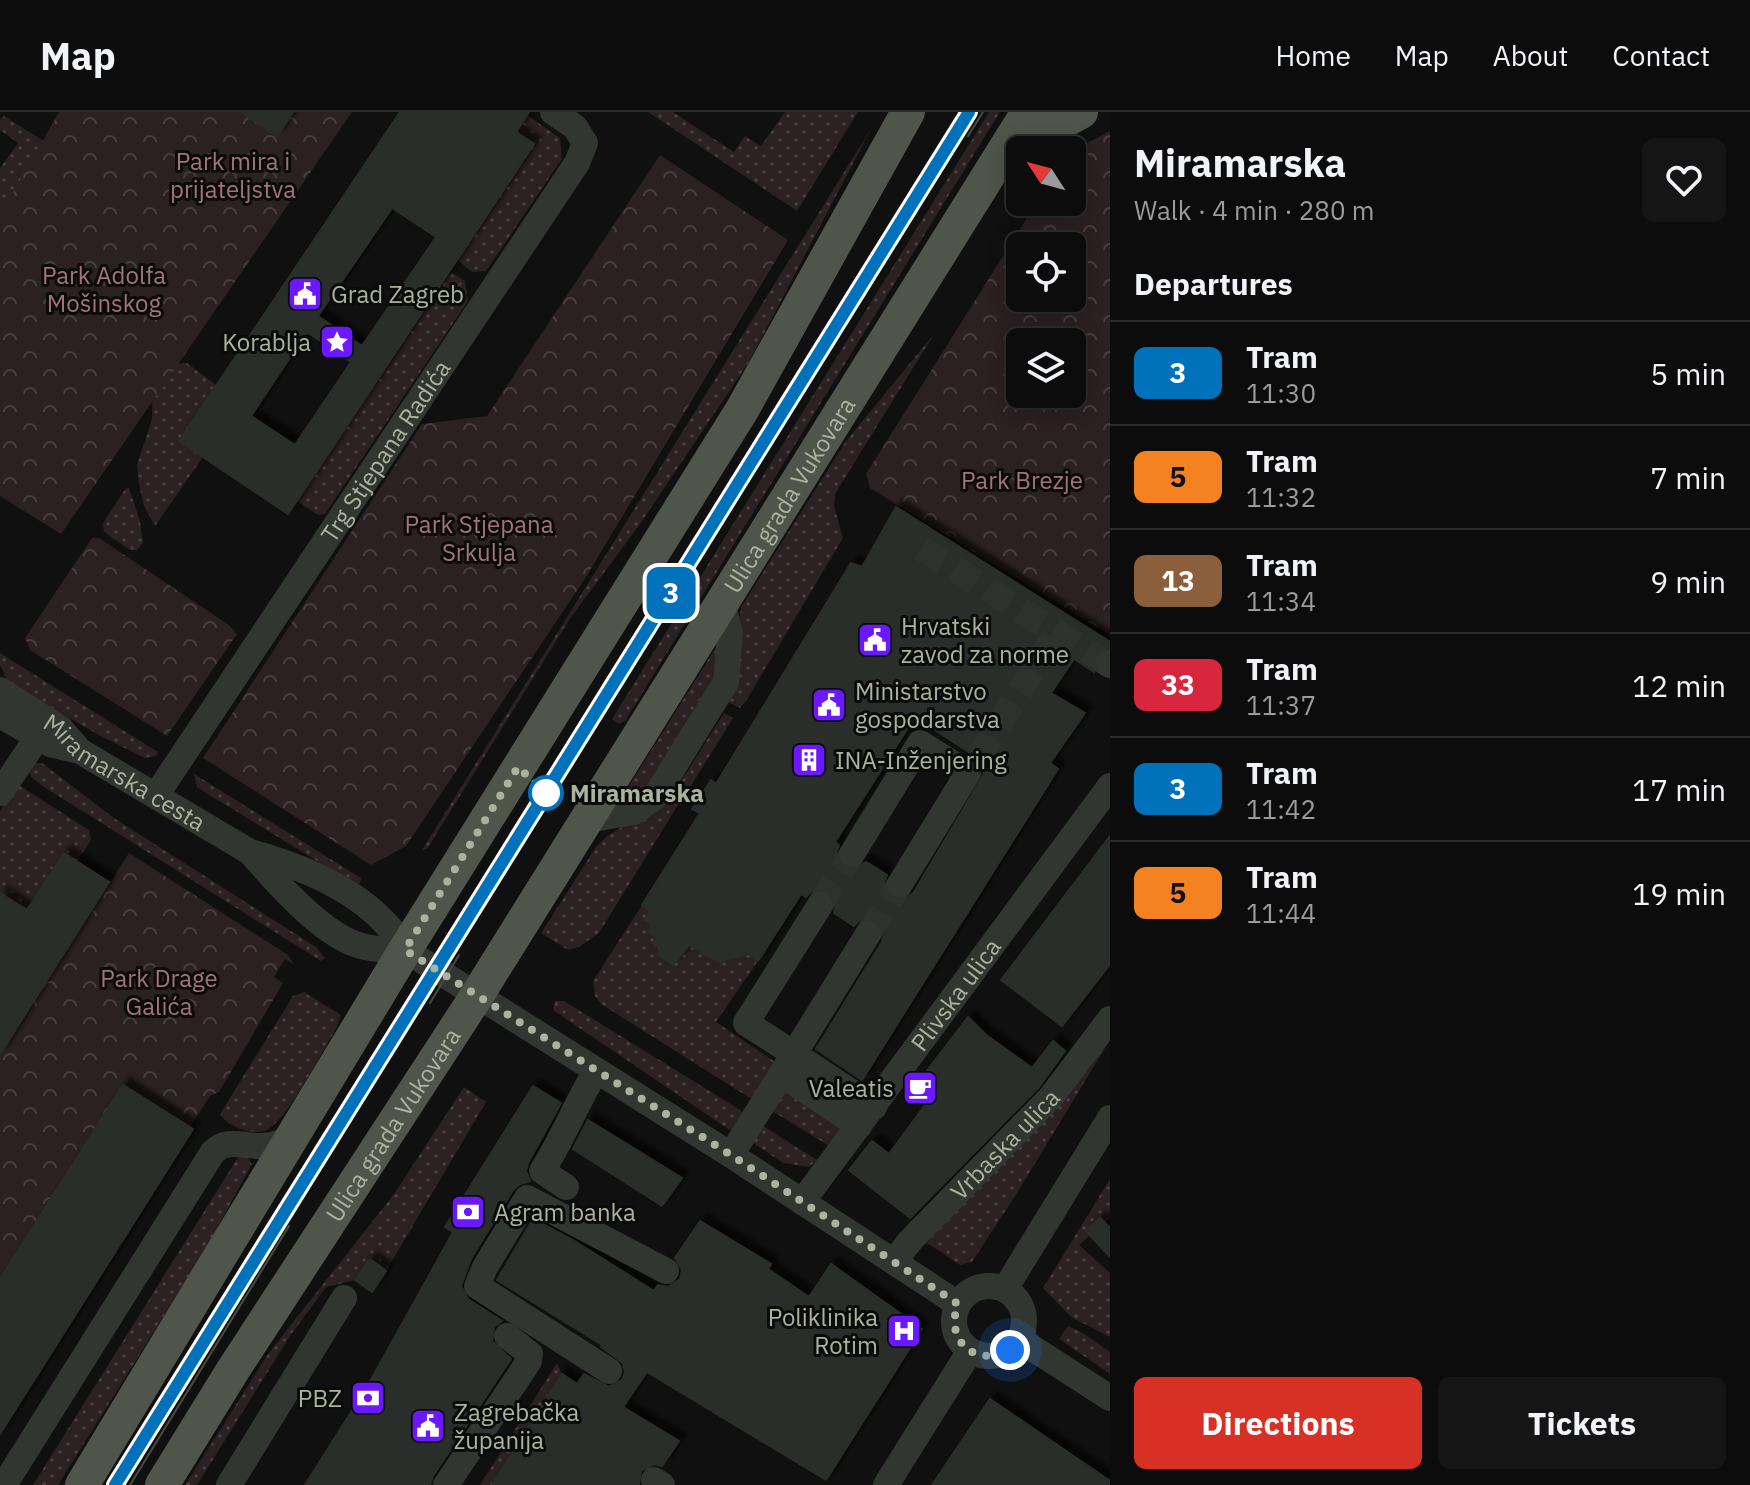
<!DOCTYPE html>
<meta charset="utf-8">
<style>
body{margin:0;font-family:"IBM Plex Sans",sans-serif;background:#141514;color:#f1f3f6;height:100vh;display:flex;flex-direction:column;font-size:30px;white-space:nowrap}
*{box-sizing:border-box;margin:0}
p{font-size:26px;color:#9a9b9d}
.icon{flex:none;width:44px;height:44px;fill:none;stroke:currentColor;stroke-width:2;stroke-linecap:round;stroke-linejoin:round}
.map{position:relative;flex:1;overflow:hidden}
.sheet{display:flex;flex-direction:column;background:#0b0c0b;width:640px}
.sheet>*{flex:none}
.badge{padding:0 16px;border-radius:12px;font-size:28px;line-height:52px}
.needle{width:52px;rotate:306deg}
.tools{position:absolute;left:1006px;top:24px;display:grid;gap:16px}
.tools a{display:grid;place-items:center;width:80px;height:80px;border-radius:12px;background:#0b0c0b;box-shadow:0 4px 20px #0003,0 0 0 2px #2b2c2c;font-size:40px}
.you{position:absolute;width:40px;height:40px;margin:-20px;border:6px solid #fff;border-radius:50%;background:#1a73e8;box-shadow:0 0 0 12px #1a73e833}
.map>.badge{position:absolute;translate:-50% -50%;box-shadow:0 0 0 4px #fff}
h2{padding:0 24px;font-size:30px;line-height:72px}
.round{display:grid;place-items:center;flex:none;width:84px;height:84px;border-radius:12px;background:#141514}
.head{display:flex;align-items:center;justify-content:space-between;height:136px;padding:0 24px}
h1{font-size:38px;font-weight:700;line-height:60px}
.primary-button{display:flex;gap:16px;margin-top:auto;padding:16px 24px}
.primary-button a{flex:1;height:92px;border-radius:12px;background:#d93025;color:#fff;font-size:32px;font-weight:700;line-height:92px;text-align:center}
.primary-button a+a{background:#141514;color:#f1f3f6}
ul{padding:0;list-style:none}
li{display:flex;align-items:center;gap:24px;height:104px;padding:0 24px;border-top:2px solid #2b2c2c}
li div{flex:1}
li b{display:block;font-size:30px}
li em{font-style:normal}
li .badge{min-width:88px;font-weight:700;text-align:center}
header{display:flex;align-items:center;gap:48px;box-sizing:border-box;height:112px;padding:0 40px;background:#0b0c0b;border-bottom:2px solid #2b2c2c}
header strong{font-size:38px}
nav{display:flex;gap:44px;margin-inline-start:auto;font-size:28px}
main{display:flex;flex:1;min-height:0}
.map>svg:first-child{display:block}
.grass{fill:url(#grass-dots)}
.park{fill:url(#park-crowns);fill-rule:evenodd}
.building{fill:#2b2e29;stroke:#2a2d29;stroke-width:2;fill-rule:evenodd;filter:url(#shadow)}
.lines{fill:none;stroke-linecap:round;stroke-linejoin:round}
.minor-tunnel{stroke:#2e312c;stroke-width:26;stroke-dasharray:26 13;stroke-linecap:butt}
.minor{stroke:#323630;stroke-width:26}
.major{stroke:#50554b;stroke-width:34}
.tram{stroke:#474b42;stroke-width:2}
.line-casing{stroke:#fff;stroke-width:18}
.line{stroke:#0072bc;stroke-width:12}
.walk{stroke:#abb39e;stroke-width:8;stroke-dasharray:0 14.4}
.stop-dot{fill:#fff;stroke:#0072bc;stroke-width:4}
.labels{text-anchor:middle;dominant-baseline:central;stroke-width:6;stroke-linejoin:round;paint-order:stroke}
.park-label{font-size:24px;fill:#a0737e;stroke:#0a0b0a}
.poi-label{font-size:24px;fill:#abb39e;stroke:#0a0b0a;text-anchor:start}
.street-label{font-size:24px;fill:#abb39e;stroke:#0a0b0a}
.stop-label{font-size:24px;font-weight:bold;fill:#abb39e;stroke:#0a0b0a;text-anchor:start}
</style>
<header>
<strong>Map</strong>
<nav><a>Home</a><a>Map</a><a>About</a><a>Contact</a></nav>
</header>
<main>
<div class="map">
<svg width="1110" height="1373" viewBox="0 0 1110 1373">
<defs>
<pattern id="grass-dots" width="8" height="8" patternUnits="userSpaceOnUse" patternTransform="scale(2)"><rect width="8" height="8" fill="#2b2022"/><path d="M2 2h.1M6 6h.1" fill="none" stroke="#473e3f" stroke-width="1.8" stroke-linecap="round"/></pattern>
<pattern id="park-crowns" width="20" height="18" patternUnits="userSpaceOnUse" patternTransform="scale(2)"><rect width="20" height="18" fill="#2b2022"/><path d="M2 6a3 3 0 1 1 6 0M12 15a3 3 0 1 1 6 0" fill="none" stroke="#473e3f"/></pattern>
<filter id="shadow"><feDropShadow dx="7" dy="-7" stdDeviation="2" flood-color="#0009"/></filter>
</defs>
<rect width="100%" height="100%" fill="#0f100f"/>
<!-- grass -->
<g class="grass">
<path d="M648,0H673L734,40L745,24L761,34L785,0H858L797,99Z"/>
<path d="M989,0H1000L625,609L619,612L612,607Z"/>
<path d="M527,3L560,26L562,47L486,159L472,160L457,148L534,33L516,20Z"/>
<path d="M4,4L66,43L0,145V56L18,31L0,18V7Z"/>
<path d="M871,17L749,250L640,412L571,505L427,737L422,738Z"/>
<path d="M451,160L465,169L468,189L325,402L318,403L297,389Z"/>
<path d="M934,222L835,382L834,394L843,426L746,589L740,596L728,590L741,495L846,329Z"/>
<path d="M187,251L216,273L179,329L203,345L155,414L144,394L139,373L137,352L152,307L153,253Z"/>
<path d="M126,376H129L140,409L143,431L137,438H130L104,420L103,411Z"/>
<path d="M718,532L722,553L657,672L620,693V688Z"/>
<path d="M0,541L158,640L156,644L145,646L97,622L9,571L0,553Z"/>
<path d="M724,601L733,606L689,677L680,671Z"/>
<path d="M34,651H42L114,706L316,835L325,846L321,849L44,675L31,665L29,656Z"/>
<path d="M194,662L361,766L360,772L343,765L208,682L197,675Z"/>
<path d="M17,672L89,718L91,728L77,749L27,798L0,781V699Z"/>
<path d="M672,682L681,688L599,821L579,835L568,838L541,821L596,735L606,725Z"/>
<path d="M642,793L650,799L645,807L652,812L649,819L658,826L654,831L689,833L718,850L748,842L758,849L716,910L777,951L753,988L601,892L595,884L593,869Z"/>
<path d="M304,880L341,903L336,917C323,938 289,1004 270,1016C255,1026 228,1015 220,1002L293,884Z"/>
<path d="M555,889H564L742,999L743,1005L734,1021L553,898Z"/>
<path d="M1110,928L1017,1081L972,1150L960,1153L927,1131Z"/>
<path d="M464,975L486,990L386,1159L370,1148L355,1168L326,1175L290,1224L197,1373H185L268,1242L394,1082Z"/>
<path d="M784,978L841,1016L831,1035L772,999Z"/>
<path d="M763,1014L817,1048L809,1055L783,1051L753,1031Z"/>
<path d="M240,1042L247,1044L252,1052L207,1135L58,1373H33Z"/>
<path d="M1110,1067V1106L1079,1133L1110,1161V1225L1071,1205L1043,1176Z"/>
<path d="M1068,1214L1083,1221L1110,1240V1262L1059,1227Z"/>
<path d="M557,1251L562,1262L492,1373H480Z"/>
</g>
<!-- park -->
<g class="park">
<path d="M59,0H352L61,422L0,384V103Z"/>
<path d="M1110,19V523L870,376L866,362L1037,90H1072V39ZM1020,134H1072V186H1020ZM1020,230H1072V282H1020Z"/>
<path d="M660,43L788,128L586,465L406,734L371,753L203,646L422,312L487,304Z"/>
<path d="M92,426H99L229,513L237,522L167,624L30,538L25,526Z"/>
<path d="M129,741L288,843L294,853L285,847L274,865L283,871L219,980L210,984L190,1015L123,974L0,1167V942Z"/>
</g>
<!-- building -->
<g class="building">
<path d="M241,0H293L277,24Z"/>
<path d="M400,0H529L516,20L534,32L288,402L179,329ZM392,96L436,125L362,234L318,204ZM307,220L351,250L295,333L251,304Z"/>
<path d="M896,395L1110,530V537L1100,538L1094,544L1092,552L1094,560L1074,547L1051,581L1085,601L1050,651L1058,657L862,968L816,937L882,830L884,822L877,809L868,806L860,808L854,814L834,801L836,793L834,785L828,779L820,777L812,779L806,785L801,782L758,849L748,842L718,850L689,833L673,853L657,842L661,836L653,831L658,826L648,819L652,812L645,808L650,799L642,793L700,701L692,697L711,668L716,672L851,451L862,455ZM915,605L984,650L982,653L984,662L914,780L907,786L899,788L891,785L886,779L884,771L887,763L866,750L852,758L843,755L838,749L836,741L839,733L835,730Z"/>
<path d="M1110,724V852L1062,914L1001,868Z"/>
<path d="M64,741L109,770L0,942V781L27,798Z"/>
<path d="M968,905L985,922L1032,956L1053,929L1065,939L1039,975L910,1106L849,1058L872,1029L889,1042L925,993L910,981Z"/>
<path d="M123,973L193,1017L0,1322V1167Z"/>
<path d="M533,974L561,991L528,1051L526,1059L530,1069L520,1072L513,1078L471,1147L461,1174L468,1187L502,1209L494,1215L492,1229L511,1247L433,1364L430,1373H305L368,1273L432,1158L453,1120L445,1115Z"/>
<path d="M588,1008L682,1066L662,1094L573,1037Z"/>
<path d="M1100,1106L1110,1116V1145L1086,1119Z"/>
<path d="M533,1107L573,1128L654,1179L658,1173L667,1175L680,1167L682,1158L675,1146L700,1109L771,1152L768,1157L809,1185L831,1152L922,1217L826,1368L647,1260L623,1295L679,1329L662,1354L654,1352L641,1359L639,1373H492L562,1262L577,1272L584,1262L609,1275L622,1268L625,1261L623,1251L601,1235L602,1233L497,1168Z"/>
<path d="M370,1147L386,1159L372,1180L355,1168Z"/>
<path d="M990,1287L1110,1369V1373H932Z"/>
</g>
<g class="lines">
<!-- minor-tunnel -->
<g class="minor-tunnel">
<path d="M921,436L1108,552"/>
<path d="M978,646L1057,520"/>
<path d="M820,793L852,742"/>
<path d="M868,822L900,772"/>
</g>
<!-- minor -->
<g class="minor">
<path d="M1108,552L1110,553"/>
<path id="s1" d="M0,578L60,616L80,639L250,740C308,756 375,784 405,838L731,1043L958,1192"/>
<path d="M0,603L50,632L80,639"/>
<path d="M0,681L37,626"/>
<path id="s2" d="M157,682L577,51L585,31L575,15L553,0"/>
<path d="M587,708L634,700L655,685L726,570L730,521L722,490"/>
<path d="M250,740C275,769 319,819 355,832C371,838 388,838 405,838"/>
<path d="M852,742L920,631L968,661L900,772"/>
<path d="M820,793L746,911L794,942L868,822"/>
<path d="M793,970L859,1014"/>
<path d="M731,1043L794,942L874,995"/>
<path d="M566,1075L542,1059C563,1026 576,992 596,959"/>
<path id="s3" d="M802,1090L1110,674"/>
<path id="s4" d="M894,1150L910,1129L1051,985L1110,907"/>
<circle cx="989" cy="1209" r="35"/>
<path d="M1005,1177L1110,1006"/>
<path d="M1020,1228L1110,1286"/>
<path d="M609,1259L477,1174L485,1155L527,1086L666,1159"/>
<path d="M654,1368L662,1373"/>
<path d="M4,1373L213,1040C234,1019 261,1049 294,1022"/>
<path d="M229,1373L344,1186"/>
<path d="M446,1373L529,1249L530,1242L507,1224"/>
<path d="M886,1373L970,1239"/>
</g>
<!-- major -->
<g class="major">
<path d="M1008,47L1029,28L1081,0"/>
<path d="M82,1373L405,838L742,298L908,0"/>
<path id="s5" d="M162,1373L233,1258L476,885L1028,0"/>
</g>
<!-- tram -->
<g class="tram">
<path d="M968,24L983,0"/>
<path d="M430,891L459,843"/>
<path d="M115,1373L969,0"/>
<path d="M130,1373L289,1114"/>
</g>
</g>
<g class="lines">
<!-- line casing -->
<g class="line-casing">
<path id="line" d="M115,1373L969,0"/>
</g>
<!-- line -->
<use href="#line" class="line"/>
<!-- walk -->
<path class="walk" d="M546,681L518,655L405,838L731,1043L958,1192C944,1229 976,1256 1010,1238"/>
</g>
<!-- icons -->
<defs>
<g id="civic-square" transform="scale(1.8)"><rect x="-9" y="-9" width="18" height="18" rx="4" fill="#6b18ff" stroke="#0a0b0a"/><path d="M-.6-6.5H3V-4.5H.6V-3L4-1V1h2V6H-6V1h2V-1L-.6-3ZM-1.2 2.5V6h2.4V2.5Z" fill="#fff"/></g>
<g id="sight-square" transform="scale(1.8)"><rect x="-9" y="-9" width="18" height="18" rx="4" fill="#6b18ff" stroke="#0a0b0a"/><path d="M0-6L1.8-2.2L6-1.7L2.9 1.2L3.7 5.4L0 3.3L-3.7 5.4L-2.9 1.2L-6-1.7L-1.8-2.2Z" fill="#fff"/></g>
<g id="building-square" transform="scale(1.8)"><rect x="-9" y="-9" width="18" height="18" rx="4" fill="#6b18ff" stroke="#0a0b0a"/><path d="M-4-6H4V6H1V3H-1V6H-4ZM-2.5-4.3h1.7v1.8h-1.7ZM.8-4.3h1.7v1.8H.8ZM-2.5-1h1.7V.8h-1.7ZM.8-1h1.7V.8H.8Z" fill="#fff"/></g>
<g id="cafe-square" transform="scale(1.8)"><rect x="-9" y="-9" width="18" height="18" rx="4" fill="#6b18ff" stroke="#0a0b0a"/><path d="M-5.5-4.5H6V0H3Q3 3.5 0 3.5H-2.5Q-5.5 3.5-5.5 0ZM3-3.2v2h1.7v-2ZM-6 4.5H4V6H-6Z" fill="#fff"/></g>
<g id="bank-square" transform="scale(1.8)"><rect x="-9" y="-9" width="18" height="18" rx="4" fill="#6b18ff" stroke="#0a0b0a"/><path d="M-6-4H6V4H-6ZM0-2.3a2.3 2.3 0 1 0 0 4.6a2.3 2.3 0 1 0 0-4.6Z" fill="#fff"/></g>
<g id="hospital-square" transform="scale(1.8)"><rect x="-9" y="-9" width="18" height="18" rx="4" fill="#6b18ff" stroke="#0a0b0a"/><path d="M-5-5h3v3.5h4V-5h3V5h-3V1.5h-4V5h-3Z" fill="#fff"/></g>
</defs>
<g fill-rule="evenodd">
<use href="#civic-square" x="305" y="182"/>
<use href="#sight-square" x="337" y="230"/>
<use href="#civic-square" x="875" y="528"/>
<use href="#civic-square" x="829" y="593"/>
<use href="#building-square" x="809" y="648"/>
<use href="#cafe-square" x="920" y="976"/>
<use href="#bank-square" x="468" y="1100"/>
<use href="#hospital-square" x="904" y="1219"/>
<use href="#bank-square" x="368" y="1286"/>
<use href="#civic-square" x="428" y="1314"/>
</g>
<!-- markers -->
<circle class="stop-dot" cx="546" cy="681" r="16"/>
<g class="labels">
<!-- park labels -->
<g class="park-label">
<text x="233" y="49">Park mira i<tspan x="233" dy="28">prijateljstva</tspan></text>
<text x="104" y="163">Park Adolfa<tspan x="104" dy="28">Mošinskog</tspan></text>
<text x="1022" y="368">Park Brezje</text>
<text x="479" y="412">Park Stjepana<tspan x="479" dy="28">Srkulja</tspan></text>
<text x="159" y="866">Park Drage<tspan x="159" dy="28">Galića</tspan></text>
</g>
<!-- poi labels -->
<g class="poi-label">
<text x="331" y="182">Grad Zagreb</text>
<text x="311" y="230" text-anchor="end">Korablja</text>
<text x="901" y="514">Hrvatski<tspan x="901" dy="28">zavod za norme</tspan></text>
<text x="855" y="579">Ministarstvo<tspan x="855" dy="28">gospodarstva</tspan></text>
<text x="835" y="648">INA-Inženjering</text>
<text x="894" y="976" text-anchor="end">Valeatis</text>
<text x="494" y="1100">Agram banka</text>
<text x="878" y="1205" text-anchor="end">Poliklinika<tspan x="878" dy="28">Rotim</tspan></text>
<text x="342" y="1286" text-anchor="end">PBZ</text>
<text x="454" y="1300">Zagrebačka<tspan x="454" dy="28">županija</tspan></text>
</g>
<!-- street labels -->
<g class="street-label">
<text stroke="none"><textPath href="#s2" startOffset="412">Trg Stjepana Radića</textPath></text>
<text stroke="none"><textPath href="#s5" startOffset="1172">Ulica grada Vukovara</textPath></text>
<text stroke="none"><textPath href="#s1" startOffset="150">Miramarska cesta</textPath></text>
<text stroke="none"><textPath href="#s3" startOffset="258">Plivska ulica</textPath></text>
<text stroke="none"><textPath href="#s5" startOffset="428">Ulica grada Vukovara</textPath></text>
<text stroke="none"><textPath href="#s4" startOffset="162">Vrbaska ulica</textPath></text>
</g>
<!-- stop labels -->
<g class="stop-label">
<text x="570" y="681">Miramarska</text>
</g>
</g>
</svg>
<div class="tools">
<a><svg class="needle" viewBox="-14 -14 28 28"><path d="M0-13l5 13h-10z" fill="#e53935"/><path d="M0 13l5-13h-10z" fill="#9a9b9d"/></svg></a>
<a><svg class="icon" aria-label="locate" viewBox="0 0 24 24"><circle cx="12" cy="12" r="6"/><path d="M12 2v4M12 18v4M2 12h4M18 12h4"/></svg></a>
<a><svg class="icon" aria-label="layers" viewBox="0 0 24 24"><path d="M12 4l9 5-9 5-9-5zM3 14l9 5 9-5"/></svg></a>
</div>
<div class="you" style="left:1010px;top:1238px"></div>
<b class="badge" style="left:671px;top:481px;background:#0072bc;color:#fff">3</b>
</div>
<section class="sheet">
<div class="head"><div><h1>Miramarska</h1><p>Walk · 4 min · 280 m</p></div><a class="round"><svg class="icon" aria-label="heart" viewBox="0 0 24 24"><path d="M12 20l-8-8c-3-5 5-10 8-4 3-6 11-1 8 4z"/></svg></a></div>
<h2>Departures</h2>
<ul>
<li><span class="badge" style="background:#0072bc;color:#fff">3</span><div><b>Tram</b><p>11:30</p></div><em>5 min</em></li>
<li><span class="badge" style="background:#f58220;color:#111">5</span><div><b>Tram</b><p>11:32</p></div><em>7 min</em></li>
<li><span class="badge" style="background:#8b5e3c;color:#fff">13</span><div><b>Tram</b><p>11:34</p></div><em>9 min</em></li>
<li><span class="badge" style="background:#d7263d;color:#fff">33</span><div><b>Tram</b><p>11:37</p></div><em>12 min</em></li>
<li><span class="badge" style="background:#0072bc;color:#fff">3</span><div><b>Tram</b><p>11:42</p></div><em>17 min</em></li>
<li><span class="badge" style="background:#f58220;color:#111">5</span><div><b>Tram</b><p>11:44</p></div><em>19 min</em></li>
</ul>
<div class="primary-button"><a>Directions</a><a>Tickets</a></div>
</section>
</main>
